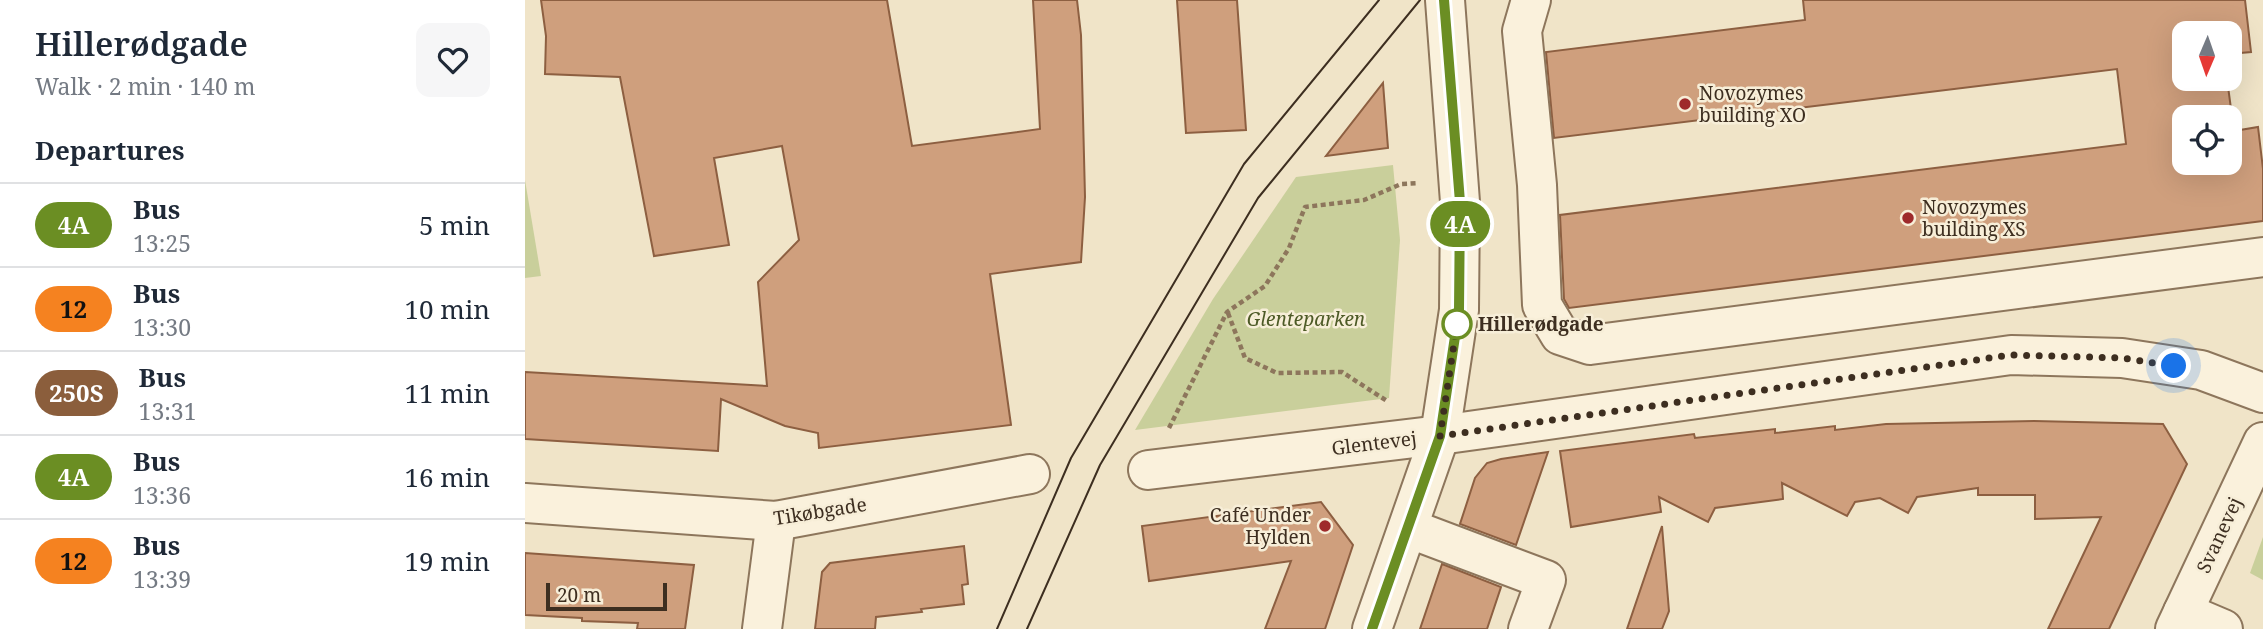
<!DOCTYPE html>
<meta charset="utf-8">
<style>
body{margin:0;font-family:"Noto Serif",serif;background:#f6f6f7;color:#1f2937;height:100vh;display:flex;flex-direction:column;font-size:26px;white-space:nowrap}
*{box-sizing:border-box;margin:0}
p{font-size:23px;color:#747a83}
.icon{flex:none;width:38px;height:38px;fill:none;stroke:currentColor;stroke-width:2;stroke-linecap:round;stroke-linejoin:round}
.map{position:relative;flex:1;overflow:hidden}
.details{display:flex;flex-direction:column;background:#fff;width:525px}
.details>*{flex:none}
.badge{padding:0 14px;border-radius:23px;font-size:24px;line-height:46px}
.needle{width:46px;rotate:182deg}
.buttons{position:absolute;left:1647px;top:21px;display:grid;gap:14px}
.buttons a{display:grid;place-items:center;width:70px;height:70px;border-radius:14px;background:#fff;box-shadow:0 7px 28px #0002;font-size:35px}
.scale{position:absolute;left:21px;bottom:18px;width:121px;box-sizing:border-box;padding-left:7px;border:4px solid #3d2e20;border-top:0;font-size:19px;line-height:24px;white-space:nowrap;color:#3d2e20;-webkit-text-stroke:5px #f7eed8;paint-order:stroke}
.you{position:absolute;width:35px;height:35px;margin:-18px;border:5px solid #fff;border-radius:50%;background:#1a73e8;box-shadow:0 0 0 10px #1a73e833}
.map>.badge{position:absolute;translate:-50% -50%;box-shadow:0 0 0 4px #fff}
h2{padding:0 35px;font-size:26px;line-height:63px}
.round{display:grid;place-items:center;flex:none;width:74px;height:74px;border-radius:14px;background:#f6f6f7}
.headline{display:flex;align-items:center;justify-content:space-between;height:119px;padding:0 35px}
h1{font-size:33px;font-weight:600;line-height:52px}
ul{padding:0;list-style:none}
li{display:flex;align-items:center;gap:21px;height:84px;padding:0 35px;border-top:2px solid #e0e1e3}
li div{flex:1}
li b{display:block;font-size:26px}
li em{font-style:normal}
li .badge{min-width:77px;font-weight:700;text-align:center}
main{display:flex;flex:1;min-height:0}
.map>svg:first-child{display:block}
.green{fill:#c9cf9b}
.building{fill:#cf9f7d;stroke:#8d5f41;stroke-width:2;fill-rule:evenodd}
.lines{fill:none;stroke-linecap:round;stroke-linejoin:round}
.minor-casing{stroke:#8d765c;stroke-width:42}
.path{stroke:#8d765c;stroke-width:4.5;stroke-dasharray:5 3.5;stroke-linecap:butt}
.minor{stroke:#faf1dc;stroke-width:38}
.tram{stroke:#3d2e20;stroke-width:2}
.line-casing{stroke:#fff;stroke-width:16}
.line{stroke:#6b8e23;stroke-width:10}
.walk{stroke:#3d2e20;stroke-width:7;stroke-dasharray:0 12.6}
.poi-dot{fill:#9e2a2b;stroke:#f7eed8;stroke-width:2.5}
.stop-dot{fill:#fff;stroke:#6b8e23;stroke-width:3.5}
.labels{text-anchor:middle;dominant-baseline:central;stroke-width:5;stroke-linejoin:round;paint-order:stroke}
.poi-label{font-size:19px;fill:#3d2e20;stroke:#f7eed8;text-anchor:start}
.park-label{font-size:19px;font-style:italic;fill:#4d5a26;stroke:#f7eed8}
.stop-label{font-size:19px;font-weight:bold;fill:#3d2e20;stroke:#f7eed8;text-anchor:start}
.street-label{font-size:19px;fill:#3d2e20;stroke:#f7eed8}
</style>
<main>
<section class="details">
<div class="headline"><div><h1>Hillerødgade</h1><p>Walk · 2 min · 140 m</p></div><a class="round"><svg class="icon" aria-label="heart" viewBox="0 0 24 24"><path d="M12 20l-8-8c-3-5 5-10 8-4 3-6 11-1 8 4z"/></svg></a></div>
<h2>Departures</h2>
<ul>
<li><span class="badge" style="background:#6b8e23;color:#fff">4A</span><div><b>Bus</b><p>13:25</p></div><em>5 min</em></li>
<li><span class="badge" style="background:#f58220;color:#111">12</span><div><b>Bus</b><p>13:30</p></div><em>10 min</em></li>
<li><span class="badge" style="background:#8b5e3c;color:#fff">250S</span><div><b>Bus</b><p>13:31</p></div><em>11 min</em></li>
<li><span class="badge" style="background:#6b8e23;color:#fff">4A</span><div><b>Bus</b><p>13:36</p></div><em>16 min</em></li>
<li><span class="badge" style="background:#f58220;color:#111">12</span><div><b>Bus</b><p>13:39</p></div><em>19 min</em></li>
</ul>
</section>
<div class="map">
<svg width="1738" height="629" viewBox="0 0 1738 629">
<rect width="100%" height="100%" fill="#f0e4c8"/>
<!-- green -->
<g class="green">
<path d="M868,165L875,240L864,398L610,430L688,299L771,177Z"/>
<path d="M0,180L16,276L0,278Z"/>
<path d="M1738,537V580L1725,573Z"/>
</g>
<!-- building -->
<g class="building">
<path d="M16,0H362L387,146L515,129L508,0H552L556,35L560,197L556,262L465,274L486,425L294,448L293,433L260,426L196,399L193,451L0,439V372L242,386L233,282L274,240L257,146L189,158L204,245L129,256L95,77L20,74L21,36Z"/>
<path d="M652,0H712L721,130L661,133Z"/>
<path d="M1278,0H1720L1726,52L1704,54V33H1659V79H1702L1709,131L1733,127L1738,169V221L1044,308L1039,299L1035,215L1601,144L1592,69L1029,138L1021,52L1280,20ZM1659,117H1704V163H1659Z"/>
<path d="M858,83L863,148L801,156Z"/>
<path d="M1509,421L1638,424L1662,464L1584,629H1523L1576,517L1510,519V495H1453V488L1392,497L1383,513L1355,498L1330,502L1322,516L1257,483L1258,499L1190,508L1183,522L1134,497L1136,512L1046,527L1035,451L1169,434L1170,438L1250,429V433L1310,426V430L1361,424Z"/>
<path d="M1023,452L991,545L935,524L950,478L962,463L976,459Z"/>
<path d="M796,502L828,545L800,629H740L766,561L624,581L617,526Z"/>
<path d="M1137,526L1144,611L1137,629H1102Z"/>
<path d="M439,546L443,584L437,585L439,604L396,609L397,612L351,617L350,629H290L297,572L305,563Z"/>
<path d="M0,553L169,565L160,629H112L113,623L57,621V618L0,615Z"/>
<path d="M917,564L976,587L962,629H895Z"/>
</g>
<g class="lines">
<!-- minor casing -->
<g class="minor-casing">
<g id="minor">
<path d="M1006,0L997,31L1012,185L1017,305L1035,335L1065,345L1738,257"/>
<path d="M623,470L915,435L1486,355L1597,358L1676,370L1738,393"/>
<path d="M0,503L251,521L505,474"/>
<path d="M883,528L1021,580L1003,629"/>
<path d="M1658,612L1698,629"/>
<path d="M237,629L251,521"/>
<path d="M847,629L915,435L934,310L935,202L920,0"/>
<path d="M1650,629L1738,442"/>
</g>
</g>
<!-- path -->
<g class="path">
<path d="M703,313L720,358L752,373L817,372L862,401"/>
<path d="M644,428L702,312L740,286L764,248L780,207L839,200L876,184L894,183"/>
</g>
<!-- minor -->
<use href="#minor" class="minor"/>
<!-- tram -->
<g class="tram">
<path d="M472,629L546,458L719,164L854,0"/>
<path d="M502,629L575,465L733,198L895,0"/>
</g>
</g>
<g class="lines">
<!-- line casing -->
<g class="line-casing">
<path id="line" d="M847,629L915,436L934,310L935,202L919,0"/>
</g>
<!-- line -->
<use href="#line" class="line"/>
<!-- walk -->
<path class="walk" d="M932,324L915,436L1486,355L1597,358L1649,366"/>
</g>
<!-- markers -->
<g class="poi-dot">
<circle cx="1160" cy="104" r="7"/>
<circle cx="1383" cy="218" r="7"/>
<circle cx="800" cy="526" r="7"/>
</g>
<circle class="stop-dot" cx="932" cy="324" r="14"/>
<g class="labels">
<!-- poi labels -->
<g class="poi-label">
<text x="1174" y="93">Novozymes<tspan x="1174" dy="22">building XO</tspan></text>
<text x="1397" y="207">Novozymes<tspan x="1397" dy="22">building XS</tspan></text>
<text x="786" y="515" text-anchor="end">Café Under<tspan x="786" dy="22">Hylden</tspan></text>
</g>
<!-- park labels -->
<g class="park-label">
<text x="781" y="319">Glenteparken</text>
</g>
<!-- stop labels -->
<g class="stop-label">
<text x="953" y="324">Hillerødgade</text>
</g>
<!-- street labels -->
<g class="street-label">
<text transform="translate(849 443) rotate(-7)">Glentevej</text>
<text transform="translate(295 511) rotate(-9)">Tikøbgade</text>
<text transform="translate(1694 535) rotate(-65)">Svanevej</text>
</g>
</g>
</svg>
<div class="buttons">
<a><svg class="needle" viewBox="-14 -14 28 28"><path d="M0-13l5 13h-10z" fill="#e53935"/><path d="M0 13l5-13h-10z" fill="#747a83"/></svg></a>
<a><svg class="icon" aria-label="locate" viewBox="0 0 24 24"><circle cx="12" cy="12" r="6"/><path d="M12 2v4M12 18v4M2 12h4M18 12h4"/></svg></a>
</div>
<div class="scale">20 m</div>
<div class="you" style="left:1649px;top:366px"></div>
<b class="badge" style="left:935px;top:224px;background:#6b8e23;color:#fff">4A</b>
</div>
</main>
